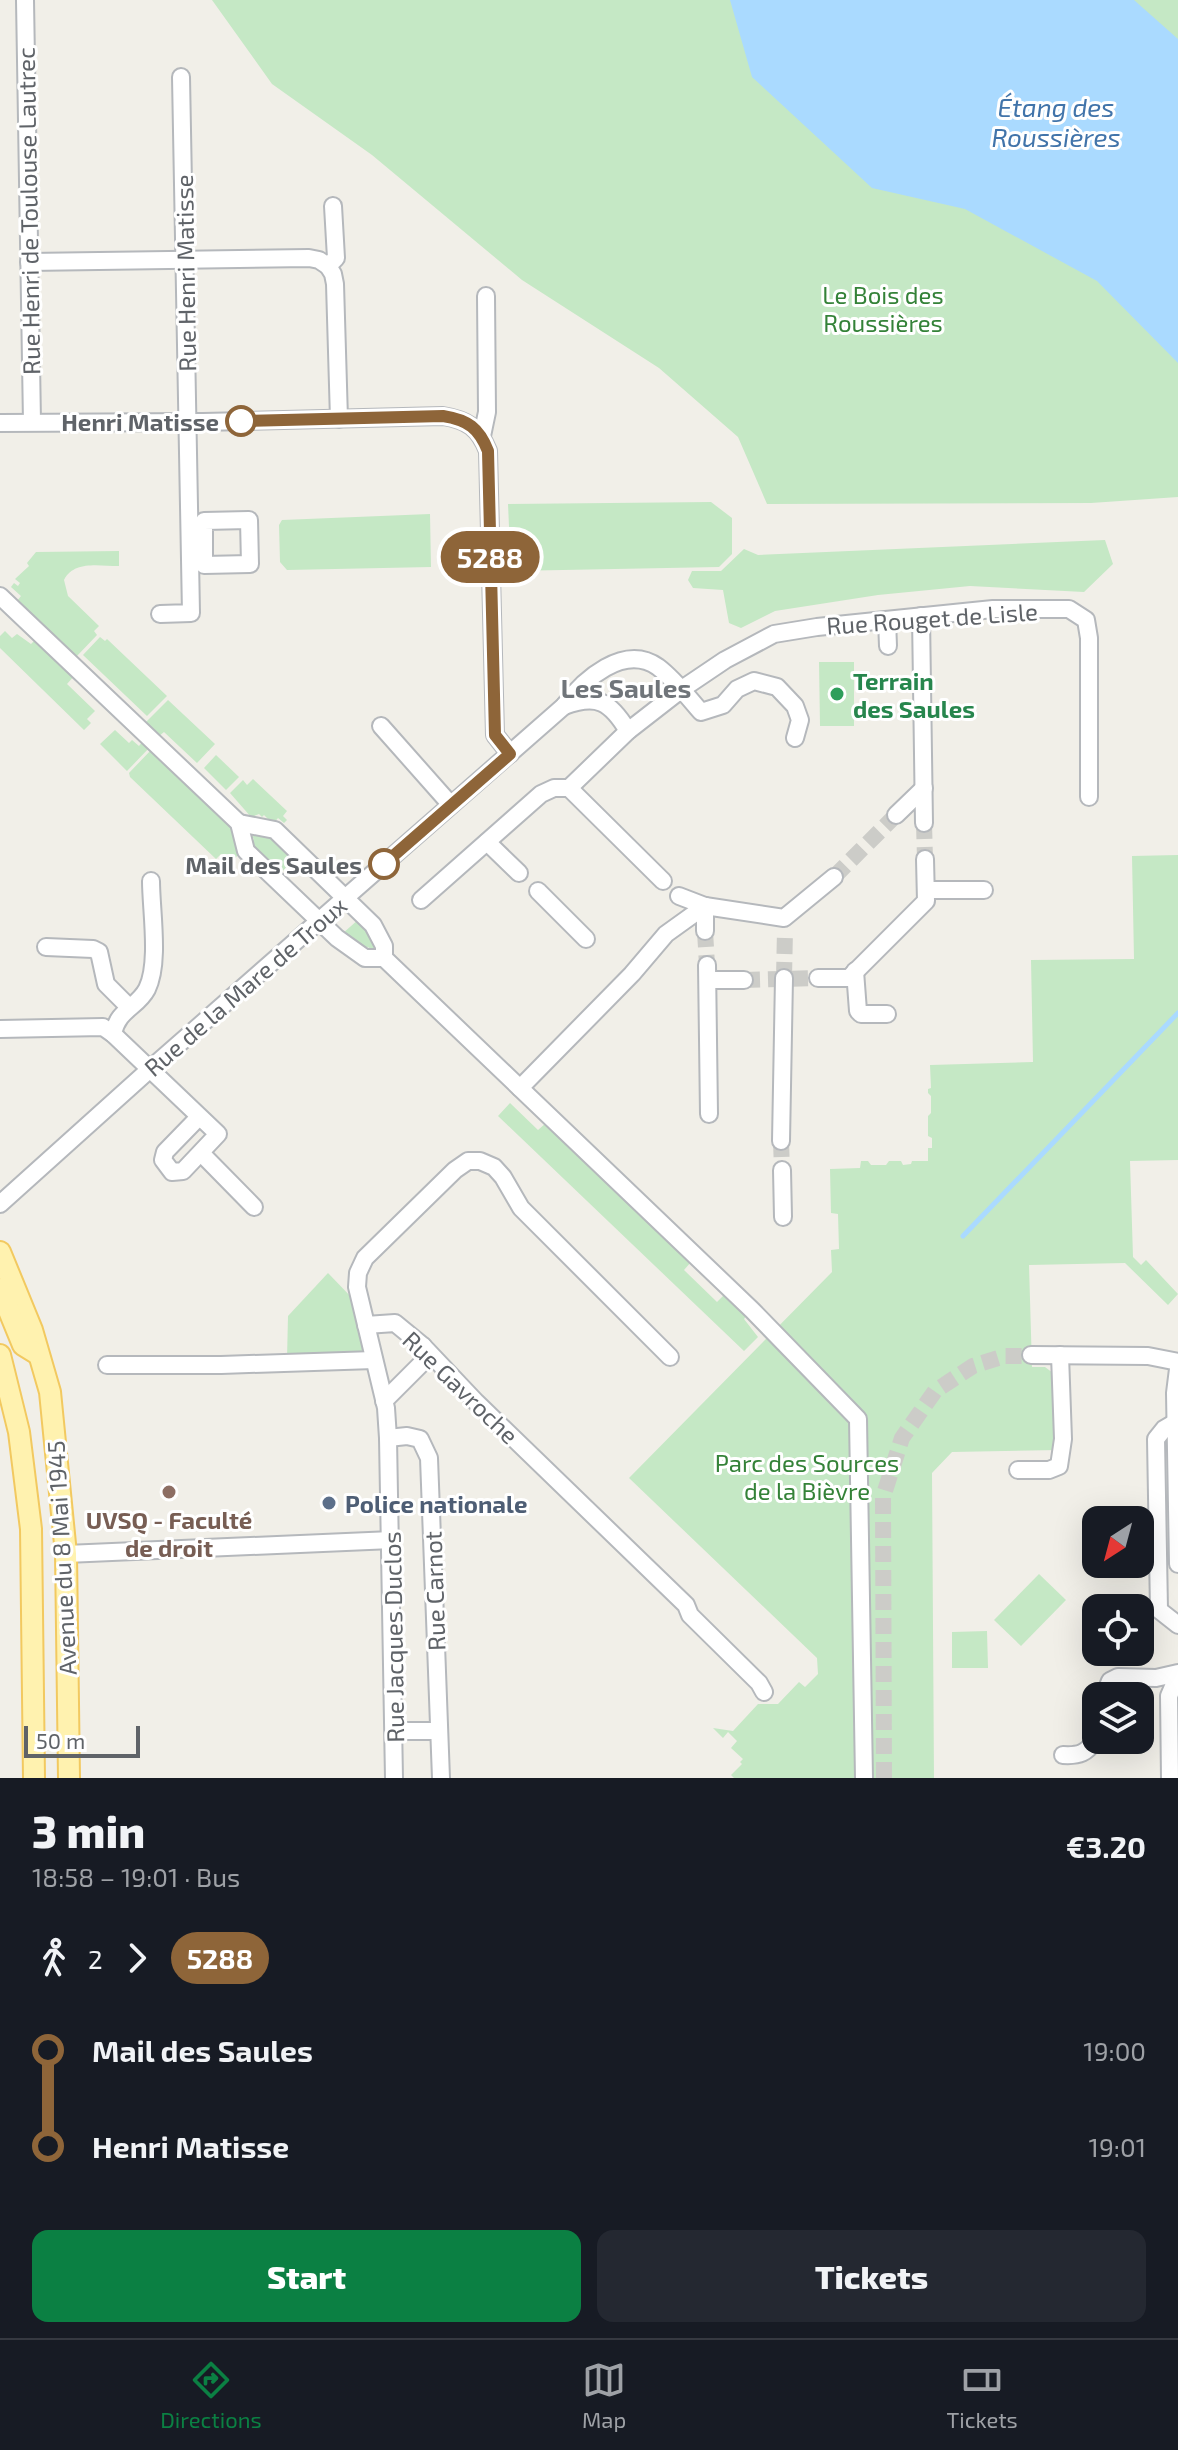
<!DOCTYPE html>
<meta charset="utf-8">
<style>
body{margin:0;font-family:"Exo 2",sans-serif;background:#242831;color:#f1f3f6;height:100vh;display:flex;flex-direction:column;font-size:30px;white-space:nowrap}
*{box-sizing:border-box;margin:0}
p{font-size:26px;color:#9ea1a6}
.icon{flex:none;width:44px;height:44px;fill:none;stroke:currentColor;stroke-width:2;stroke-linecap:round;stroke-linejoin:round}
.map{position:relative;height:1778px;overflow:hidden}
.drawer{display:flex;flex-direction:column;background:#171b24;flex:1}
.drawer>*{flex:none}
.badge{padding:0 16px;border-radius:26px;font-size:28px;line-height:52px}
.needle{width:52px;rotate:216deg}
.buttons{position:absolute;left:1082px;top:1506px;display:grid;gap:16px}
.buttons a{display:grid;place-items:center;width:72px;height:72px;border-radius:16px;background:#171b24;box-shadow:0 8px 32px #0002;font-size:40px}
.scale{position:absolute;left:24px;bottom:20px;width:116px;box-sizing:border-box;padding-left:8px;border:4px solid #5f6368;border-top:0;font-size:22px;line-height:28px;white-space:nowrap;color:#5f6368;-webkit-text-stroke:6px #fff;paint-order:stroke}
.map>.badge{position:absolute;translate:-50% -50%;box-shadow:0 0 0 4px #fff}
.legs{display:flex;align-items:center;gap:12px;height:88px;padding:0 32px;font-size:26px}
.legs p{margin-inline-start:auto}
.overview{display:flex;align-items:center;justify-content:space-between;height:136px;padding:0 32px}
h1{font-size:44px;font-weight:800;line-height:60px}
.action{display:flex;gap:16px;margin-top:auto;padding:16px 32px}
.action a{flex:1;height:92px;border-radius:16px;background:#0b8043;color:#fff;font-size:32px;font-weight:800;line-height:92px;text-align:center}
.action a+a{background:#242831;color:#f1f3f6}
ul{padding:0 32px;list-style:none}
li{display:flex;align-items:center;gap:28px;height:96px;font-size:30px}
li i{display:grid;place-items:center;width:12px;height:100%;margin:0 10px;background:currentColor}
li i::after{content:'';width:20px;height:20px;margin:-10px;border:6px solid;border-radius:50%;background:#171b24}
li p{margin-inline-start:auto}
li:first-child i{background:linear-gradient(#0000 50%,currentColor 0)}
li:last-child i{background:linear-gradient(currentColor 50%,#0000 0)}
.tab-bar{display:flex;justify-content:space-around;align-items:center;height:112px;border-top:2px solid #363941;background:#171b24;font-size:22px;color:#9ea1a6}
.tab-bar a{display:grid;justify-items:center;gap:4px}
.tab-bar .on{color:#0b8043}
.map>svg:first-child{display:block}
.green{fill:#c5e8c5}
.water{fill:#aadaff}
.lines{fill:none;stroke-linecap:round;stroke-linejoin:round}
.stream{stroke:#aadaff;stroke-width:5}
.minor-tunnel{stroke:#ccccc8;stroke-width:16;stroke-dasharray:16 8;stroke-linecap:butt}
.minor-casing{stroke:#b5b8bc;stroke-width:20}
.major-casing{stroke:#f2c960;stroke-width:24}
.minor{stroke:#fff;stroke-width:16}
.major{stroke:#fff2af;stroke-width:20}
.line-1-casing{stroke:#fff;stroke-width:18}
.line-1{stroke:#8e6539;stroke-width:12}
.stop-1-dot{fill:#fff;stroke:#8e6539;stroke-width:4}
.leisure-dot{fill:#2e9e5b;stroke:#fff;stroke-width:3}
.education-dot{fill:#8d6e63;stroke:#fff;stroke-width:3}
.service-dot{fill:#5c6f8a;stroke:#fff;stroke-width:3}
.labels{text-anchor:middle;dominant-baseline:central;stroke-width:6;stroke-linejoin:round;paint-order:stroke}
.street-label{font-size:24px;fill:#5f6368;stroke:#fff}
.park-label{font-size:24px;fill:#348238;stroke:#fff}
.stop-label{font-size:24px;font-weight:bold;fill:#5f6368;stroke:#fff;text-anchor:end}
.leisure-label{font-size:24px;font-weight:bold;fill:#27864d;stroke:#fff;text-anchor:start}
.service-label{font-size:24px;font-weight:bold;fill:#4e5e75;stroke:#fff;text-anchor:start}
.education-label{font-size:24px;font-weight:bold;fill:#785e54;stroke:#fff}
.water-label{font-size:26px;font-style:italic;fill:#4174aa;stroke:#fff}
.neighbourhood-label{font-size:26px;font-weight:bold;fill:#70757a;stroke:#fff}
</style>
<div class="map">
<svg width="1178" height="1778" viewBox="0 0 1178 1778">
<rect width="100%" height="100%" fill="#f1efe8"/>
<!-- green -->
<g class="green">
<path d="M212,0H1178V497L1091,503L767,504L738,437L659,368L522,280L372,155L272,84Z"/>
<path d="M711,502L732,518V554L719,567L511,571L508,504Z"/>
<path d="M430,514L431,567L287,570L280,562L279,525L282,520Z"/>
<path d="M1105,540L1113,564L1084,592L970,586L878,595L775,611L741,628L729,623L723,590L693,588L688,580L692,571H721L744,549L758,555Z"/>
<path d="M119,551V566C99,566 74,560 64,580L68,596L99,626L94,631L97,635L76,657L17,601L21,596L11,587L14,583L18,586L20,583L15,579L29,566L27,563L36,552Z"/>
<path d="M5,631L12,638L17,634L31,644L36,639L74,676L67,684L95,711L87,719L91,723L84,730L0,648V636Z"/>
<path d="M100,637L105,641L107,639L167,696L147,716L83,655Z"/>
<path d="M819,662H854V726H820Z"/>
<path d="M168,700L215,744L197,763L164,732L159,736L145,723Z"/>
<path d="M115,730L129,743L132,740L139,746L143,741L150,747L127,771L100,744Z"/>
<path d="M152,749L232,828L236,835L233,838L241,852L235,858L231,855L226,859L221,854L216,859L130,777L129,773Z"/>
<path d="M216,755L239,777L226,790L204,768Z"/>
<path d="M253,779L287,811L283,816L287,820L284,823L278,818L273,824L264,815L262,817L259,814L251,817L230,793L243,780L247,785Z"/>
<path d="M256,831L262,836L265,834H270L295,858L279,875L252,849L254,846L251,842L254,839L251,836Z"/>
<path d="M1178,855V1160L1130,1161L1133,1257L1141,1265L1146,1260L1178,1294L1168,1305L1125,1263L1029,1265L1032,1367H1045L1053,1373L1058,1450L952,1452L932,1473L934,1778H734L731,1775L742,1764L740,1762L743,1759L731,1748L737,1741L728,1732L723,1738L713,1728L733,1731L758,1704H778L799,1682L805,1687L818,1674L817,1658L629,1478L832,1272L831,1250L839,1249L838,1214L831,1213L830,1169L860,1168L861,1161H868L871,1165H886L889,1161H901L903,1165L911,1164L912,1161H928V1148H932V1138L928,1136V1116L931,1113V1096L928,1093V1089L931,1088L930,1065L1033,1062L1031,960L1134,959L1132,856Z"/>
<path d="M359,919L377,944L376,955L368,947L365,949L361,945L359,947L342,934Z"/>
<path d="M510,1103L538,1130L546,1123L691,1262L684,1270L717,1302L725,1294L747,1315L744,1319L758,1337L744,1351L498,1116Z"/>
<path d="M328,1273L354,1300L365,1347L362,1352L353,1355L287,1359L288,1316Z"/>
<path d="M1039,1574L1066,1600L1021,1646L994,1620Z"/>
<path d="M987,1631L988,1668H952V1632Z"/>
</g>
<!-- water -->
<path class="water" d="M730,0H1134L1178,39V363L1097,281L965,209L872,188L752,77Z"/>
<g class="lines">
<!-- stream -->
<path class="stream" d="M963,1236L1178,1013"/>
<!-- minor-tunnel -->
<g class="minor-tunnel">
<path d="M924,823L925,859"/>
<path d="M834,877L896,815"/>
<path d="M705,931L707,965"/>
<path d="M784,978L785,930"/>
<path d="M744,980L818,978"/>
<path d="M781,1141L782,1170"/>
<path d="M884,1778L883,1497L902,1438L935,1391L973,1366L1005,1356H1044"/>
</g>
<!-- minor casing -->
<g class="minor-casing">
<g id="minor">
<path d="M25,0L32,422"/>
<path d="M333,206L336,258L328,266L333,274L335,284L339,419"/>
<path d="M29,262L309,258L319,260L328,266"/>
<path d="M0,423L203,422L443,416C468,420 479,428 488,451L495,735L510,754"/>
<path d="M482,436L487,412L486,296"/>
<path d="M249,520L250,564L204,565V521Z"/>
<path d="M0,596L239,823L246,851L337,938L365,958H384"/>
<path d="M160,614L191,613L181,77"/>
<path d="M921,616L924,823"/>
<path d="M887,620L888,646"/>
<path d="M564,706C597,694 610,701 628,731"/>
<path d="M381,726L451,805"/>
<path d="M569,788L628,731L682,689L725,660L774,634L817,627L993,609H1069L1086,620L1089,638V797"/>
<path d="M896,815L924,788"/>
<path d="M239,823L275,830L373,925L384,946V958L752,1310L858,1419L864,1778"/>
<path d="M487,842L519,873"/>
<path d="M926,890H984"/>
<path d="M538,891L586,939"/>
<path d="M679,896L705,906L784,918L834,877"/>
<path d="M421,900L541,794L554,788H569L663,881"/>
<path d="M705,906V931"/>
<path d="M46,947L93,949L99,952L106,984L129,1007"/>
<path d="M707,965L709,1114"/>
<path d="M855,971L858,1011L861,1014H887"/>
<path d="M818,978H849L926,901L925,859"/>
<path d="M708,980H744"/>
<path d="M0,1029L103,1027L113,1034L218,1134L183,1171L172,1172L163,1160L165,1152L199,1117"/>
<path d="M113,1034C118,1009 137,1008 147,989C160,963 151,910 151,881"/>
<path d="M520,1088L632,974L666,934L705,906"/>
<path d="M781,1141L784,978"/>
<path d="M201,1153L254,1207"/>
<path d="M782,1170L783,1217"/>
<path d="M0,1204L149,1070L564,706C583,680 624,643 658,667C674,679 688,697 701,712L723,705L737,689L754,681L777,687L795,706L800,720L795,738"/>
<path d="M366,1325L395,1323L423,1346L476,1402L686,1605L690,1615L759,1683L764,1692"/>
<path d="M1031,1355L1148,1356L1178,1362"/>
<path d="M107,1365H221L374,1360"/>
<path d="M1178,1369L1175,1393L1178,1564"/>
<path d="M384,1401L425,1360L423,1346"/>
<path d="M1176,1422L1164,1429L1156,1439L1159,1610L1178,1625"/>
<path d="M388,1438L407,1436L420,1439L429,1458L441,1778"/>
<path d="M1018,1470H1049L1059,1466L1063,1439L1060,1355"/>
<path d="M66,1554L392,1540"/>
<path d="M1104,1696L1110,1681L1118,1677L1156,1678L1178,1673"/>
<path d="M394,1731H438"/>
<path d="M1063,1755C1080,1756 1086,1753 1096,1740"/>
<path d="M394,1778L388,1438L386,1408L357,1287L358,1273L365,1258L455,1170L468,1161H480L494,1167L503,1177L521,1208L670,1357"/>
<path d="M1170,1778L1169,1696L1178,1675"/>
</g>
</g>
<!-- major casing -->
<g class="major-casing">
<g id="major">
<path d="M0,1252L32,1330L50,1392L66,1554L69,1778"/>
<path d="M0,1289L23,1345L36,1353"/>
<path d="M0,1355L19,1432L31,1529L34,1778"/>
</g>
</g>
<!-- minor -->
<use href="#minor" class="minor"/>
<!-- major -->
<use href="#major" class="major"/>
</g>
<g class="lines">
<!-- line-1 casing -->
<g class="line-1-casing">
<path id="line-1" d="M241,421L443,416C468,420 479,428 488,451L495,735L510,754L384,864"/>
</g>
<!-- line-1 -->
<use href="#line-1" class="line-1"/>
</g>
<!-- markers -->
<g class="stop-1-dot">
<circle cx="241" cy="421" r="14"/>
<circle cx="384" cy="864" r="14"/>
</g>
<circle class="leisure-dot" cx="837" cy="694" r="8"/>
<circle class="education-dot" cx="169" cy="1492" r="8"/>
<circle class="service-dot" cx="329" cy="1503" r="8"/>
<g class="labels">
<!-- street labels -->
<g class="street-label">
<text transform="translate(28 211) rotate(-91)">Rue Henri de Toulouse Lautrec</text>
<text transform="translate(185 273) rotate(-91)">Rue Henri Matisse</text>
<text transform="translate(932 618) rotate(-4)">Rue Rouget de Lisle</text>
<text transform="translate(245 986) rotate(-41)">Rue de la Mare de Troux</text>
<text transform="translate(461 1387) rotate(44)">Rue Gavroche</text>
<text transform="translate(61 1558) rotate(-93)">Avenue du 8 Mai 1945</text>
<text transform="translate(434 1591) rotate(-92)">Rue Carnot</text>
<text transform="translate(393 1637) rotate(-91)">Rue Jacques Duclos</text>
</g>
<!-- park labels -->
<g class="park-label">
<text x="883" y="294">Le Bois des<tspan x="883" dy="28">Roussières</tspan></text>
<text x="807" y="1462">Parc des Sources<tspan x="807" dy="28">de la Bièvre</tspan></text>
</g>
<!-- stop labels -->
<g class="stop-label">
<text x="219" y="421">Henri Matisse</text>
<text x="362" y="864">Mail des Saules</text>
</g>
<!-- leisure labels -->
<g class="leisure-label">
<text x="853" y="680">Terrain<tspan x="853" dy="28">des Saules</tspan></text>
</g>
<!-- service labels -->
<g class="service-label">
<text x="345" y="1503">Police nationale</text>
</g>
<!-- education labels -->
<g class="education-label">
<text x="169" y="1519">UVSQ - Faculté<tspan x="169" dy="28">de droit</tspan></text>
</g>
<!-- water labels -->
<g class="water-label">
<text x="1056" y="106">Étang des<tspan x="1056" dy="30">Roussières</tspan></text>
</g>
<!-- neighbourhood labels -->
<g class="neighbourhood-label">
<text x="626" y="687">Les Saules</text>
</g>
</g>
</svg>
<div class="buttons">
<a><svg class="needle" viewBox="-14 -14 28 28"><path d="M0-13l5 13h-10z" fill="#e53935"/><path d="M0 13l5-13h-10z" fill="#9ea1a6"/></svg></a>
<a><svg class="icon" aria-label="locate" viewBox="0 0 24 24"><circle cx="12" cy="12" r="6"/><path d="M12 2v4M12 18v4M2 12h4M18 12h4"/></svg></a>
<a><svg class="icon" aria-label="layers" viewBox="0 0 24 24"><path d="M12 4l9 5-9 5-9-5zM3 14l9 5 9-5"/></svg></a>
</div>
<div class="scale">50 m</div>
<b class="badge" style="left:490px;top:557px;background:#8e6539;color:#fff">5288</b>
</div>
<section class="drawer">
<div class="overview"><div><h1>3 min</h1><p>18:58 – 19:01 · Bus</p></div><b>€3.20</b></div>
<div class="legs"><svg class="icon" aria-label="walk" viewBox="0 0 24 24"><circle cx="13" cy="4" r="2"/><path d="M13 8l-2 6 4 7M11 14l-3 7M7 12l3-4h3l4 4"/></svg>2<svg class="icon" aria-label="forward" viewBox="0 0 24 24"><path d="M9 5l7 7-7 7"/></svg><b class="badge" style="background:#8e6539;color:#fff">5288</b></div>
<ul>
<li><i style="color:#8e6539"></i><b>Mail des Saules</b><p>19:00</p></li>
<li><i style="color:#8e6539"></i><b>Henri Matisse</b><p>19:01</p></li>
</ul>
<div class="action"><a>Start</a><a>Tickets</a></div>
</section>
<nav class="tab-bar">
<a class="on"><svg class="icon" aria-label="directions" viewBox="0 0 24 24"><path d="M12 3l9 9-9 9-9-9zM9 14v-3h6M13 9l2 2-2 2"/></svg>Directions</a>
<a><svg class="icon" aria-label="map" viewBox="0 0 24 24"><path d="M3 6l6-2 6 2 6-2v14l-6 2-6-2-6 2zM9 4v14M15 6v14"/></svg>Map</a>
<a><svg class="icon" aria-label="tickets" viewBox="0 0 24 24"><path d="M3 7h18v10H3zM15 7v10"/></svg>Tickets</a>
</nav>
